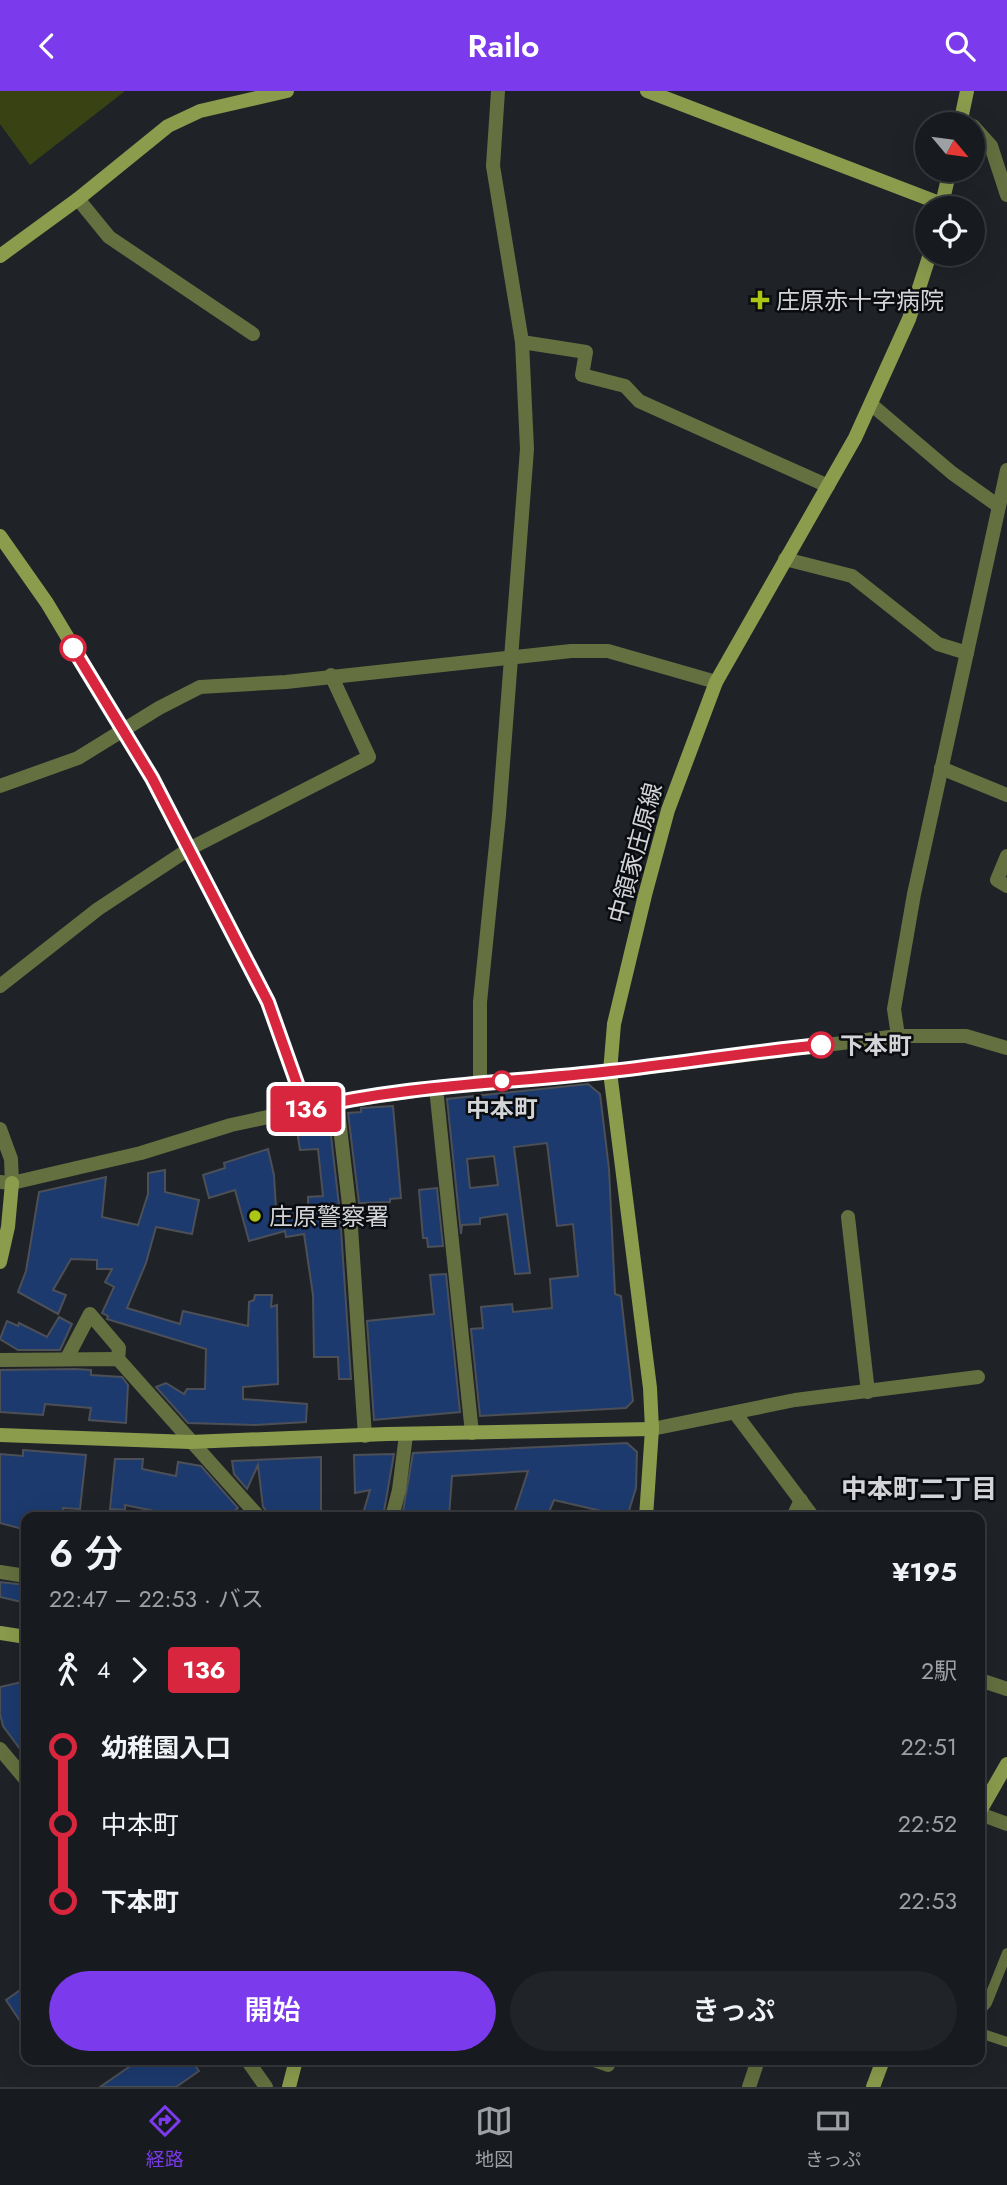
<!DOCTYPE html>
<html lang="ja">
<meta charset="utf-8">
<style>
body{margin:0;font-family:Jost,"Noto Sans JP",sans-serif;background:#202327;color:#f1f3f6;height:100vh;display:flex;flex-direction:column;font-size:26px;white-space:nowrap}
*{box-sizing:border-box;margin:0}
p{font-size:23px;color:#9ea1a4}
.icon{flex:none;width:38px;height:38px;fill:none;stroke:currentColor;stroke-width:2;stroke-linecap:round;stroke-linejoin:round}
.map{position:relative;flex:1;overflow:hidden}
.panel{position:absolute;left:21px;top:1421px;width:964px;height:553px;display:flex;flex-direction:column;background:#171a1e;border-radius:14px;box-shadow:0 7px 28px #0002,0 0 0 2px #36383c}
.panel>*{flex:none}
.badge{padding:0 14px;border-radius:5px;font-size:24px;line-height:46px}
.needle{width:46px;rotate:119deg}
.buttons{position:absolute;left:915px;top:21px;display:grid;gap:14px}
.buttons a{display:grid;place-items:center;width:70px;height:70px;border-radius:50%;background:#171a1e;box-shadow:0 7px 28px #0002,0 0 0 2px #36383c;font-size:35px}
.map>.badge{position:absolute;translate:-50% -50%;box-shadow:0 0 0 4px #fff}
.legs{display:flex;align-items:center;gap:10px;height:77px;padding:0 28px;font-size:23px}
.legs p{margin-inline-start:auto}
.head{display:flex;align-items:center;justify-content:space-between;height:119px;padding:0 28px}
h1{font-size:38px;font-weight:600;line-height:52px}
.cta{display:flex;gap:14px;margin-top:auto;padding:14px 28px}
.cta a{flex:1;height:80px;border-radius:42px;background:#7c3aed;color:#fff;font-size:28px;font-weight:600;line-height:80px;text-align:center}
.cta a+a{background:#202327;color:#f1f3f6}
ul{padding:0 28px;list-style:none}
li{display:flex;align-items:center;gap:24px;height:77px;font-size:26px}
li i{display:grid;place-items:center;width:10px;height:100%;margin:0 9px;background:currentColor}
li i::after{content:'';width:18px;height:18px;margin:-9px;border:5px solid;border-radius:50%;background:#171a1e}
li p{margin-inline-start:auto}
li:first-child i{background:linear-gradient(#0000 50%,currentColor 0)}
li:last-child i{background:linear-gradient(currentColor 50%,#0000 0)}
header{display:flex;justify-content:space-between;align-items:center;height:91px;padding:0 28px;background:#7c3aed;color:#fff;font-size:32px;font-weight:600}
.dock{display:flex;justify-content:space-around;align-items:center;height:98px;border-top:2px solid #36383c;background:#171a1e;font-size:19px;color:#9ea1a4}
.dock a{display:grid;justify-items:center;gap:4px}
.dock .on{color:#7c3aed}
.map>svg:first-child{display:block}
.park{fill:#394212}
.building{fill:#1c3a6e;stroke:#4c5056;stroke-width:2;fill-rule:evenodd}
.lines{fill:none;stroke-linecap:round;stroke-linejoin:round}
.lane{stroke:#657040;stroke-width:10}
.street{stroke:#657040;stroke-width:14}
.secondary{stroke:#8b9c4d;stroke-width:14}
.line-1-casing{stroke:#fff;stroke-width:16}
.line-1{stroke:#d7263d;stroke-width:10}
.poi-dot{fill:#abc615;stroke:#0a0c0f;stroke-width:2.5}
.stop-1-dot{fill:#fff;stroke:#d7263d;stroke-width:3.5}
.labels{text-anchor:middle;dominant-baseline:central;stroke-width:5;stroke-linejoin:round;paint-order:stroke}
.poi-label{font-size:24px;fill:#d2d4d8;stroke:#0a0c0f;text-anchor:start}
.street-label{font-size:24px;fill:#d2d4d8;stroke:#0a0c0f}
.stop-label{font-size:24px;font-weight:bold;fill:#d2d4d8;stroke:#0a0c0f;text-anchor:start}
.neighbourhood-label{font-size:26px;font-weight:bold;fill:#d2d4d8;stroke:#0a0c0f}
</style>
<header><svg class="icon" aria-label="back" viewBox="0 0 24 24"><path d="M15 5l-7 7 7 7"/></svg>Railo<svg class="icon" aria-label="search" viewBox="0 0 24 24"><circle cx="10" cy="10" r="6"/><path d="M15 15l6 6"/></svg></header>
<div class="map">
<svg width="1007" height="1996" viewBox="0 0 1007 1996">
<rect width="100%" height="100%" fill="#1f2328"/>
<!-- park -->
<path class="park" d="M0,0H125L30,74L0,33Z"/>
<!-- building -->
<g class="building">
<path d="M588,993L600,1003L609,1078L615,1203L621,1205L633,1310L626,1317L480,1325L471,1238L483,1237L481,1216L512,1213L513,1221L552,1217L550,1188L578,1185L573,1133L557,1135L547,1052L514,1056L530,1182L515,1183L507,1123L480,1127V1133L462,1134L461,1143L447,1008ZM494,1065L498,1094L470,1097L467,1068Z"/>
<path d="M393,1015L401,1107L390,1108V1111L359,1112L348,1022L361,1021V1017Z"/>
<path d="M329,1027L340,1123L351,1288H339L338,1266H314L313,1204L304,1143L286,1146L285,1140L249,1150L235,1099L209,1107L203,1084L225,1077L224,1072L268,1058L274,1084L276,1118L308,1115V1106L323,1105L318,1058L300,1059L296,1033Z"/>
<path d="M165,1079V1101L199,1109L192,1143L156,1136L146,1172L127,1217L180,1233L183,1220L248,1235L249,1211L254,1209L255,1204H272L271,1216L277,1214L278,1293L243,1296V1308L307,1313L306,1331L255,1334L188,1332L156,1296L166,1292L184,1303L187,1298H205L206,1258L107,1228L108,1225L102,1222L114,1196L105,1191L112,1178H97V1169L71,1168L53,1199L66,1204L58,1223L18,1201L26,1180L39,1101L106,1086L102,1126L138,1134L148,1103V1082Z"/>
<path d="M437,1097L443,1155L428,1156L427,1147H423L419,1099Z"/>
<path d="M446,1183L460,1321L374,1329L367,1230L434,1223L430,1184Z"/>
<path d="M59,1226L72,1233L60,1259H18L0,1248L7,1230L18,1235L19,1232L47,1246Z"/>
<path d="M75,1278L91,1279V1284L122,1286L128,1294L126,1332L89,1329L91,1317L45,1313L43,1324L0,1321V1279Z"/>
<path d="M627,1352L637,1361L636,1397L627,1426L554,1409L547,1426H513L528,1380L452,1385L449,1426H402L413,1362Z"/>
<path d="M23,1359L86,1364L80,1418L63,1417L64,1426H26V1439L0,1432V1363L23,1365Z"/>
<path d="M394,1363L383,1426H362L370,1399L355,1402L354,1364Z"/>
<path d="M321,1366V1426H272L263,1416L258,1374L247,1398L234,1383L232,1370Z"/>
<path d="M115,1368H143L142,1378L176,1385L178,1371L201,1375L238,1417L226,1426H167L164,1422L125,1414V1419L110,1418Z"/>
<path d="M0,1491L26,1494V1512L0,1506Z"/>
<path d="M26,1590V1666L3,1635L0,1623V1596Z"/>
<path d="M26,1895V1939L6,1909Z"/>
<path d="M139,1969H191L199,1980L176,1996H100Z"/>
</g>
<g class="lines">
<!-- lane -->
<g class="lane">
<path d="M980,1920L987,1912L1007,1862"/>
<path d="M980,1942L1007,1951"/>
</g>
<!-- street -->
<g class="street">
<path d="M973,35L991,55L1007,104"/>
<path d="M78,108L109,146L253,243"/>
<path d="M522,251L586,261L582,284L625,295L639,310L828,395"/>
<path d="M872,314L952,382L997,414"/>
<path d="M785,468L852,485L938,553L967,562"/>
<path d="M941,677L1007,704"/>
<path d="M0,695L78,667L159,617L200,596L286,591L571,560H608L716,591"/>
<path d="M1007,765L997,789L1007,795"/>
<path d="M0,895L98,818L189,758L369,666L331,584"/>
<path d="M898,945L894,918L914,803L1007,379"/>
<path d="M480,994V911L499,724L527,358L522,251L493,75L498,0"/>
<path d="M436,997L472,1342"/>
<path d="M337,1011L350,1122L365,1345"/>
<path d="M0,1038L11,1068L12,1092"/>
<path d="M0,1091L12,1092L141,1062L231,1034L337,1011L436,997L610,981L898,945H966L1007,957"/>
<path d="M848,1126L868,1301"/>
<path d="M67,1267L90,1223L119,1257L118,1268"/>
<path d="M0,1269L118,1268L259,1426"/>
<path d="M735,1322L813,1426"/>
<path d="M652,1338L795,1309L978,1286"/>
<path d="M392,1426L399,1399L406,1344"/>
<path d="M793,1426L801,1409"/>
<path d="M0,1481L26,1485"/>
<path d="M980,1589L1007,1598"/>
<path d="M0,1658L26,1689"/>
<path d="M980,1723L1007,1733"/>
<path d="M247,1969L266,1996"/>
<path d="M594,1969L608,1974"/>
<path d="M749,1996L758,1969"/>
</g>
<!-- secondary -->
<g class="secondary">
<path d="M647,0L942,113"/>
<path d="M960,33L967,0"/>
<path d="M941,117L950,79"/>
<path d="M0,165L78,108L168,35L200,20L287,0"/>
<path d="M0,445L47,512L152,687L268,911L306,1019"/>
<path d="M0,1171L8,1136L12,1092"/>
<path d="M0,1344L190,1351L387,1343L652,1338"/>
<path d="M646,1426L652,1338L650,1297L610,981L614,933L645,804L668,719L716,591L855,347L909,228L930,163"/>
<path d="M0,1542L26,1546"/>
<path d="M980,1720L1007,1673"/>
<path d="M289,1996L296,1969"/>
<path d="M873,1996L883,1969"/>
</g>
</g>
<g class="lines">
<!-- line-1 casing -->
<g class="line-1-casing">
<path id="line-1" d="M73,557L152,687L268,911L306,1018C405,994 509,992 611,980C681,972 751,961 821,954"/>
</g>
<!-- line-1 -->
<use href="#line-1" class="line-1"/>
</g>
<!-- markers -->
<g class="poi-dot">
<path d="M756.5 198.5h7v7h7v7h-7v7h-7v-7h-7v-7h7z"/>
<circle cx="255" cy="1125" r="7"/>
</g>
<g class="stop-1-dot">
<circle cx="73" cy="557" r="12"/>
<circle cx="821" cy="954" r="12"/>
<circle cx="502" cy="990" r="9"/>
</g>
<g class="labels">
<!-- poi labels -->
<g class="poi-label">
<text x="776" y="209">庄原赤十字病院</text>
<text x="269" y="1125">庄原警察署</text>
</g>
<!-- street labels -->
<g class="street-label">
<text transform="translate(635 762) rotate(-75)">中領家庄原線</text>
</g>
<!-- stop labels -->
<g class="stop-label">
<text x="840" y="954">下本町</text>
<text x="502" y="1017" text-anchor="middle">中本町</text>
</g>
<!-- neighbourhood labels -->
<g class="neighbourhood-label">
<text x="919" y="1398">中本町二丁目</text>
</g>
</g>
</svg>
<div class="buttons">
<a><svg class="needle" viewBox="-14 -14 28 28"><path d="M0-13l5 13h-10z" fill="#e53935"/><path d="M0 13l5-13h-10z" fill="#9ea1a4"/></svg></a>
<a><svg class="icon" aria-label="locate" viewBox="0 0 24 24"><circle cx="12" cy="12" r="6"/><path d="M12 2v4M12 18v4M2 12h4M18 12h4"/></svg></a>
</div>
<b class="badge" style="left:306px;top:1018px;background:#d7263d;color:#fff">136</b>
<section class="panel">
<div class="head"><div><h1>6 分</h1><p>22:47 – 22:53 · バス</p></div><b>¥195</b></div>
<div class="legs"><svg class="icon" aria-label="walk" viewBox="0 0 24 24"><circle cx="13" cy="4" r="2"/><path d="M13 8l-2 6 4 7M11 14l-3 7M7 12l3-4h3l4 4"/></svg>4<svg class="icon" aria-label="forward" viewBox="0 0 24 24"><path d="M9 5l7 7-7 7"/></svg><b class="badge" style="background:#d7263d;color:#fff">136</b><p>2駅</p></div>
<ul>
<li><i style="color:#d7263d"></i><b>幼稚園入口</b><p>22:51</p></li>
<li><i style="color:#d7263d"></i><span>中本町</span><p>22:52</p></li>
<li><i style="color:#d7263d"></i><b>下本町</b><p>22:53</p></li>
</ul>
<div class="cta"><a>開始</a><a>きっぷ</a></div>
</section>
</div>
<nav class="dock">
<a class="on"><svg class="icon" aria-label="directions" viewBox="0 0 24 24"><path d="M12 3l9 9-9 9-9-9zM9 14v-3h6M13 9l2 2-2 2"/></svg>経路</a>
<a><svg class="icon" aria-label="map" viewBox="0 0 24 24"><path d="M3 6l6-2 6 2 6-2v14l-6 2-6-2-6 2zM9 4v14M15 6v14"/></svg>地図</a>
<a><svg class="icon" aria-label="tickets" viewBox="0 0 24 24"><path d="M3 7h18v10H3zM15 7v10"/></svg>きっぷ</a>
</nav>
